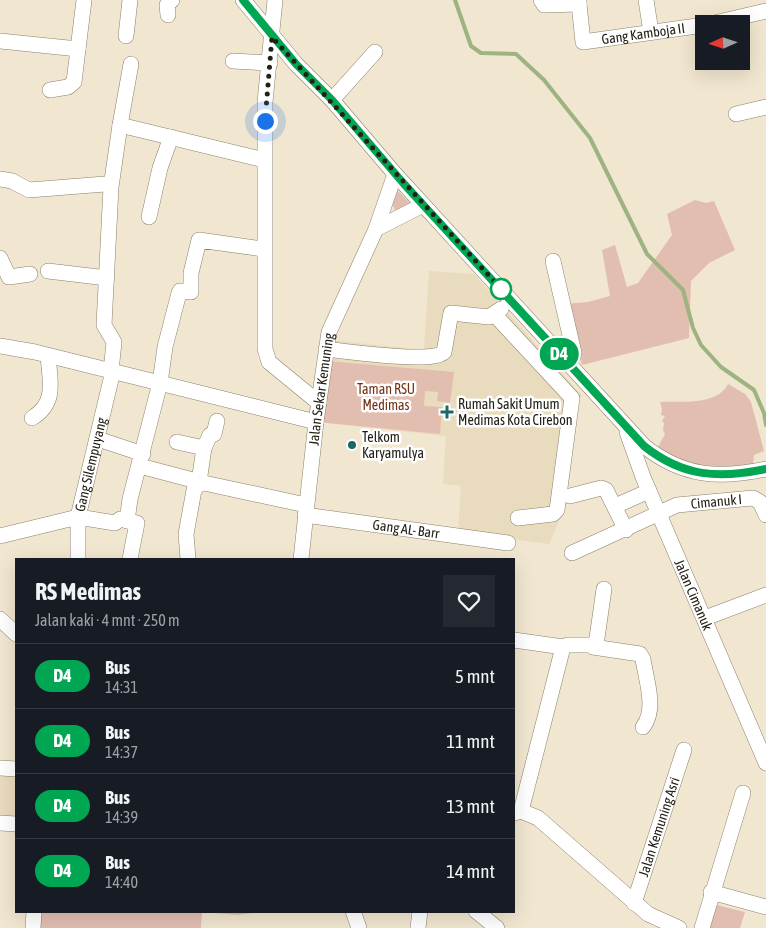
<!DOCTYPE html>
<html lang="id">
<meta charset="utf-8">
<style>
body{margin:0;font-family:"Asap Condensed",sans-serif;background:#242831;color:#f1f3f6;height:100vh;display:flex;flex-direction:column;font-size:19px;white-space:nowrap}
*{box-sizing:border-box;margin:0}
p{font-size:16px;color:#9ea1a6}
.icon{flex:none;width:28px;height:28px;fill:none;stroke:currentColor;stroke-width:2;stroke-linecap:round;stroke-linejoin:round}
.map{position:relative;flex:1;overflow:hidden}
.details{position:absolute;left:15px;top:558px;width:500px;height:355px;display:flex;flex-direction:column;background:#171b24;border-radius:0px;box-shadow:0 5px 20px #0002}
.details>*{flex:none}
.badge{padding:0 10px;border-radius:16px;font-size:18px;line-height:32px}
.needle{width:32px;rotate:267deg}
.fabs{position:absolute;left:695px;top:15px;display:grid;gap:10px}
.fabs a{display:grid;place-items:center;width:55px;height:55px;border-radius:0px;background:#171b24;box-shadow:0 5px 20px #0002;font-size:25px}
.you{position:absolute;width:25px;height:25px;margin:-12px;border:4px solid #fff;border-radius:50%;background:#1a73e8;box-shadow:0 0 0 8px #1a73e833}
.map>.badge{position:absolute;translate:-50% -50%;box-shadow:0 0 0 2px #fff}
.round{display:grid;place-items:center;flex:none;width:52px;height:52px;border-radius:0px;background:#242831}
.summary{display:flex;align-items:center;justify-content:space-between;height:85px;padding:0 20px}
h1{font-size:24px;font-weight:700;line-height:38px}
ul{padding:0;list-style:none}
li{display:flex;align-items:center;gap:15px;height:65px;padding:0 20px;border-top:1px solid #363941}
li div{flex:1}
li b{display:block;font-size:19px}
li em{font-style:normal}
li .badge{min-width:55px;font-weight:700;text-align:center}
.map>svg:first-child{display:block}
.built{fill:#e9dbbd}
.green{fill:#e2beb0}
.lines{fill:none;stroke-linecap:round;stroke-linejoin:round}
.stream{stroke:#9db382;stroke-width:4}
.minor-casing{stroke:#8b816c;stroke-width:16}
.minor{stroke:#fff;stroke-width:15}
.line-casing{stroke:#fff;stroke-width:11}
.line{stroke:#00a651;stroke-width:8}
.walk{stroke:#242017;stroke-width:5;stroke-dasharray:0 9}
.stop-dot{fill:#fff;stroke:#00a651;stroke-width:2.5}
.poi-dot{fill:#1b6865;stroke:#fff;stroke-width:2}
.labels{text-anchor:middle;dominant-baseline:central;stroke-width:5;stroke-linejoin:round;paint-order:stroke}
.street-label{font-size:14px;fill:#242017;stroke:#fff}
.park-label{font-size:14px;fill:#743215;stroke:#fff}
.poi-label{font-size:14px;fill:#242017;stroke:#fff;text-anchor:start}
</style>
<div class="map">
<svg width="766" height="928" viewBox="0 0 766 928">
<rect width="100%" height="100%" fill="#f1e6cf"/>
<!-- built -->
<g class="built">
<path d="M429,271L474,274L582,396L574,402L575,432L560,518L549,544L458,532L461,486L443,484L446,436L317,422L329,340L424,350Z"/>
<path d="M0,770L16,771V818L0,817Z"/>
</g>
<!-- green -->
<g class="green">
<path d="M396,189L411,204L398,211L395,210L392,203Z"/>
<path d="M695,200L706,203L714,201L735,250L709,263L691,281L689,338L582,365L564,304L588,302L610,296L602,250L615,245L627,287L638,283L672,235L667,214Z"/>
<path d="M327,361L454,372L450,403L437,401L438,392L425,391L424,406L442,407L440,434L318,422Z"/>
<path d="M728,384L745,394L751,402L764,451L754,455L753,465C721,468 684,468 658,447L665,434L663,430L664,423L662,421L665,416L661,415L662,409L660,402C681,401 717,406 728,384Z"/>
<path d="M713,904L745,912L740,928H707Z"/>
<path d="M36,911H268L238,915L202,912L201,928H35Z"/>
</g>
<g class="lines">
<!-- stream -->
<path class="stream" d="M455,0L471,46L481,53L516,54L544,80L590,138L647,254L683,290L693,328L701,345L721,367L754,390L764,413L766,425"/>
<!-- minor casing -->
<g class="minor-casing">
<g id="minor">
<path d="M243,0L296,64L332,100L395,174L644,446C683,477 719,479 766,469"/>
<path d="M275,0L265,102V349L269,362L319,403"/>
<path d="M541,0L544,5L579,4V0"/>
<path d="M646,0L651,32"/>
<path id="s1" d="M579,4L583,42L704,25"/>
<path d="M168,15L167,5L172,0"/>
<path d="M710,24L766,11"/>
<path d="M126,36L130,0"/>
<path d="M0,41L78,49"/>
<path d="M233,61L270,63"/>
<path d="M50,90L68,87L74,82L84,0"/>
<path d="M332,100L375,52"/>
<path d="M736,114L766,107"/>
<path d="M120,125L131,64"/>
<path d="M0,179L12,181L29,190L105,184"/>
<path d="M149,217L160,168L171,137"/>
<path d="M376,229L423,205"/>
<path d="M0,258L9,277L30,274"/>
<path d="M553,261L574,353L569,365"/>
<path d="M48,271L107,278"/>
<path d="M495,315L572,398L557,510L553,514L518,518"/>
<path d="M0,346L35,352L316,422"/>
<path d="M326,349C344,351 435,364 444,352L451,313L489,317L501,309"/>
<path d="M111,371L114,342L104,325L111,187L120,125L264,160"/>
<path d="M32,418C57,403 50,381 48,356"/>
<path id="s2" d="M627,432L643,477L766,763"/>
<path d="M98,439L143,454"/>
<path d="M177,442L204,448"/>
<path d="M140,466L204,483"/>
<path d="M199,482L204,448L210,435L214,434L217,421"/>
<path d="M570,496L601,488L606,490L626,530"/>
<path d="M615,506L649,491"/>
<path id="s3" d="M305,515L508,543"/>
<path d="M127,521L130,499L160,383L165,347L179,293L180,291L191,292V273L199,240L263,249"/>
<path d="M0,536L78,517L115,523L120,519L137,523L130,559"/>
<path id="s4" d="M572,553L677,505L753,498L760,502L766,515"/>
<path id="s5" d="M78,559V517L113,371"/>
<path d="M188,559L186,534L194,490L198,485L204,483L306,505"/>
<path id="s6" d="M301,559L316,422L329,332L376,229L395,174"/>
<path d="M705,618L766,595"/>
<path d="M0,619L16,634"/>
<path d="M514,640L563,647"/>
<path d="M593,647L640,654L643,659C646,680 657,709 643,727"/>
<path d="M0,768L16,769"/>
<path d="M521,811L563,647L568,645H596L604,589"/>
<path d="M514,813L521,811L538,818L648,914L679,928"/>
<path d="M0,823L16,824"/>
<path d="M711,892L766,907"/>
<path id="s7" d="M634,903L684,750"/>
<path d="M353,911L359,928"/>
<path d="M476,911L497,928"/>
<path d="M33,928L34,911"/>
<path d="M418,928L420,911"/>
<path d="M702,928L743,793"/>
</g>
</g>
<!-- minor -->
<use href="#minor" class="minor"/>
</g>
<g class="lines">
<!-- line casing -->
<g class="line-casing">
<path id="line" d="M243,0L296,64L332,100L404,184L644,446C683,477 719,479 766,469"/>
</g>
<!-- line -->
<use href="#line" class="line"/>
<!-- walk -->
<path class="walk" d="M265,121L272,37L501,289"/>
</g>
<!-- markers -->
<circle class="stop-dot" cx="501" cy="289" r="10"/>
<g class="poi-dot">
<path d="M444.5 404.5h5v5h5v5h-5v5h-5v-5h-5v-5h5z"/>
<circle cx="352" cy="445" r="5"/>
</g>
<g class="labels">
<!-- street labels -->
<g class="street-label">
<text stroke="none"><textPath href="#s1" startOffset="99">Gang Kamboja II</textPath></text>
<text stroke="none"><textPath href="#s6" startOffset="171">Jalan Sekar Kemuning</textPath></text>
<text stroke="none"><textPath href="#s5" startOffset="96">Gang Silempuyang</textPath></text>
<text stroke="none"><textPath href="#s4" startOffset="155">Cimanuk I</textPath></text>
<text stroke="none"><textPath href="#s3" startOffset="102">Gang AL- Barr</textPath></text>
<text stroke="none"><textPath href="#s2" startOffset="176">Jalan Cimanuk</textPath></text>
<text stroke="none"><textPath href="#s7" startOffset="80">Jalan Kemuning Asri</textPath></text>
</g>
<!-- park labels -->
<g class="park-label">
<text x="386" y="389">Taman RSU<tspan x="386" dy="16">Medimas</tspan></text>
</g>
<!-- poi labels -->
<g class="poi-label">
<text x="458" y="404">Rumah Sakit Umum<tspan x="458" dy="16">Medimas Kota Cirebon</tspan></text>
<text x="362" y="437">Telkom<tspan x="362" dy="16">Karyamulya</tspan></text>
</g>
</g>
</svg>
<div class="fabs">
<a><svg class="needle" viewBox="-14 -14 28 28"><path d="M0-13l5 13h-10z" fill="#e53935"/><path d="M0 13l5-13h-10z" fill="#9ea1a6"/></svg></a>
</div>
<div class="you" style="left:265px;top:121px"></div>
<b class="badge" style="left:559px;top:354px;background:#00a651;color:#fff">D4</b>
<section class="details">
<div class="summary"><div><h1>RS Medimas</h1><p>Jalan kaki · 4 mnt · 250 m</p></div><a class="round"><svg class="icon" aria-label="heart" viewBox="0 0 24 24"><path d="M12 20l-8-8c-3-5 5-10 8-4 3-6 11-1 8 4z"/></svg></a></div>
<ul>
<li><span class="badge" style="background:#00a651;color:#fff">D4</span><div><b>Bus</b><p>14:31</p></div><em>5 mnt</em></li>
<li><span class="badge" style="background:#00a651;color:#fff">D4</span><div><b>Bus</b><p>14:37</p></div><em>11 mnt</em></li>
<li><span class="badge" style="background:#00a651;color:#fff">D4</span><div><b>Bus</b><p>14:39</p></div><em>13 mnt</em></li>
<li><span class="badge" style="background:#00a651;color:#fff">D4</span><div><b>Bus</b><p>14:40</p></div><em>14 mnt</em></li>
</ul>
</section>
</div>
